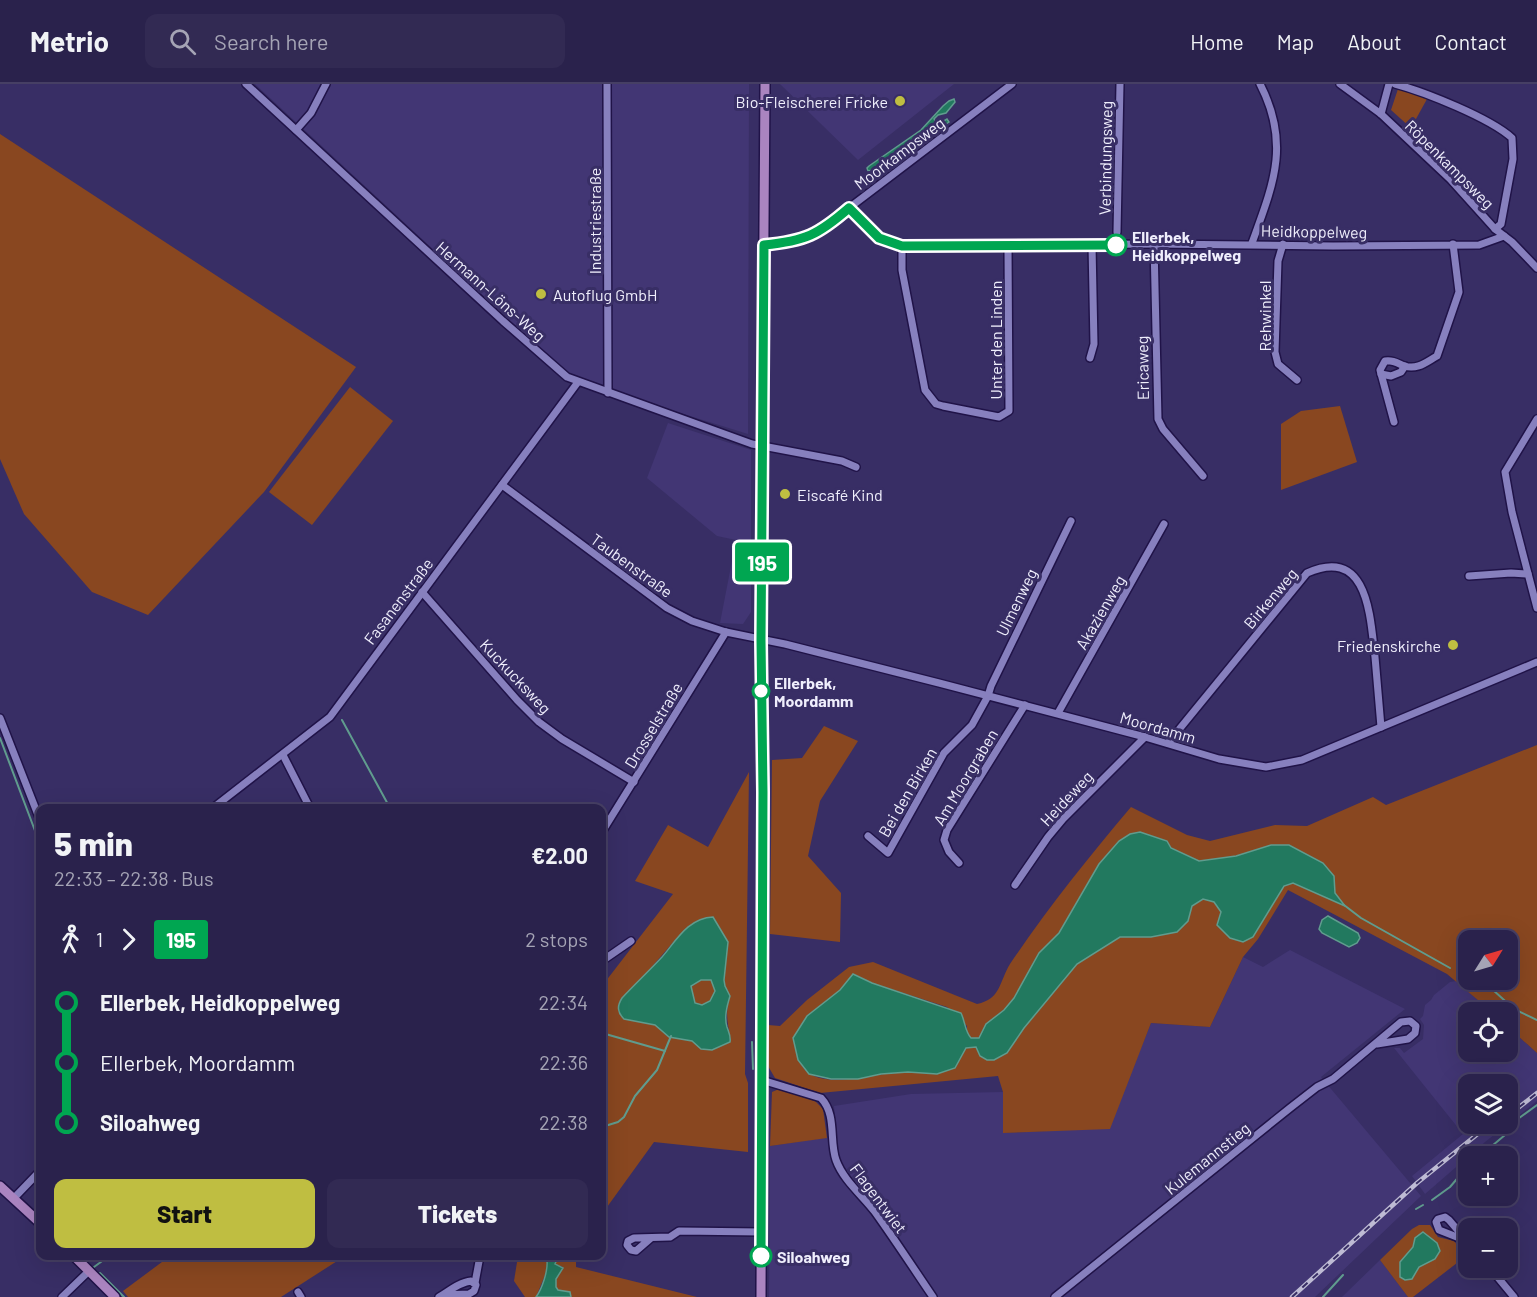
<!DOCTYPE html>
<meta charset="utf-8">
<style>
body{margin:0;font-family:Barlow,sans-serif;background:#322a53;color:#f1f3f6;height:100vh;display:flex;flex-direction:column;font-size:22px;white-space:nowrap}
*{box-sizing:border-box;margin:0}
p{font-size:20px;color:#a5a4b5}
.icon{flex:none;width:33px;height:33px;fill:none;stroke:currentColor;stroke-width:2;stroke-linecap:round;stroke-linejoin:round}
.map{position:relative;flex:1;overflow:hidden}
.side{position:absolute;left:36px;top:720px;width:570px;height:456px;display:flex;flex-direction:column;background:#2a224c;border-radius:12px;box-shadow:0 6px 24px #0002,0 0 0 2px #463f64}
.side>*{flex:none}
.badge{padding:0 12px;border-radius:4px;font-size:21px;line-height:39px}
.needle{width:39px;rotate:53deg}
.tools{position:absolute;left:1458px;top:846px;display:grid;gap:12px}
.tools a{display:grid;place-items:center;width:60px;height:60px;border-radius:12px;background:#2a224c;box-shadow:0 6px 24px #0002,0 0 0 2px #463f64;font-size:30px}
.map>.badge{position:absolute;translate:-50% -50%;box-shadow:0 0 0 3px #fff}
.legs{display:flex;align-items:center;gap:9px;height:66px;padding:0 18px;font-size:20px}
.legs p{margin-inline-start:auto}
.summary{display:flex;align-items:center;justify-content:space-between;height:102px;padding:0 18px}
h1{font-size:33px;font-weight:800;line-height:45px}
.cta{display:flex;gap:12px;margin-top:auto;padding:12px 18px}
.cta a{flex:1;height:69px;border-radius:12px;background:#bfbe41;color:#111;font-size:24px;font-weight:800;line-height:69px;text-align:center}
.cta a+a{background:#322a53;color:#f1f3f6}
ul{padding:0 18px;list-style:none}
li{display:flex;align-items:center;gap:21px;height:60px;font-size:22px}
li i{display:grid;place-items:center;width:9px;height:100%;margin:0 8px;background:currentColor}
li i::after{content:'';width:15px;height:15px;margin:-8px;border:4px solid;border-radius:50%;background:#2a224c}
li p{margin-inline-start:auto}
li:first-child i{background:linear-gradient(#0000 50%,currentColor 0)}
li:last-child i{background:linear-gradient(currentColor 50%,#0000 0)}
header{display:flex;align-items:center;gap:36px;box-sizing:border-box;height:84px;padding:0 30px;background:#2a224c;border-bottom:2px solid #463f64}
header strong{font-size:28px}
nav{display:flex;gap:33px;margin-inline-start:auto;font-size:21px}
.search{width:420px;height:54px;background:#322a53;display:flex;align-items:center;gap:15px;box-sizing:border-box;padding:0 21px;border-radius:12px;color:#a5a4b5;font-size:22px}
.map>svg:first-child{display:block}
.built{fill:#423674;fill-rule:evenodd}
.green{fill:#894720;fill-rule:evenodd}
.water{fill:#22795f;stroke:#609c8e;stroke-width:1.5;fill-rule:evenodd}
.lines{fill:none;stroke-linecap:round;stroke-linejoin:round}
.stream{stroke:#609c8e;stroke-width:2}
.street-casing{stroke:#201348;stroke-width:10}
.secondary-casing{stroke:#201348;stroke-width:12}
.street{stroke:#8780be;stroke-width:7}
.secondary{stroke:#aa84c0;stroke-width:9}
.rail-casing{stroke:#bebbd4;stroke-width:4.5}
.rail{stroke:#382e65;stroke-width:2;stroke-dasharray:7;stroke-linecap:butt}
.line-1-casing{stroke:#fff;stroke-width:14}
.line-1{stroke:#00a651;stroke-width:9}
.poi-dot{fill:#bfbe41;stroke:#382e65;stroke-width:2}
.stop-1-dot{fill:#fff;stroke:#00a651;stroke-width:3}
.labels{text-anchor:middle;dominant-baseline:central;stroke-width:6;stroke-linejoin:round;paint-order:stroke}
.poi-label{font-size:16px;fill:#efeefc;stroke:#382e65;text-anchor:end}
.street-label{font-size:16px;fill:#efeefc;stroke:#382e65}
.stop-label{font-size:16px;font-weight:bold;fill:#efeefc;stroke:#382e65;text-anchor:start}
</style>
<header>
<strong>Metrio</strong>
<div class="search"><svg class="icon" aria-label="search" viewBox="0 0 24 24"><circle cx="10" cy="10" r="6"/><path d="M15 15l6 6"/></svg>Search here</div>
<nav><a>Home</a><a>Map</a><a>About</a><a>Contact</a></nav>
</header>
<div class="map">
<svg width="1537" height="1213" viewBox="0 0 1537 1213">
<rect width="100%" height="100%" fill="#382e65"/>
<!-- built -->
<g class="built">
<path d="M255,0H749L748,350L574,296Z"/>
<path d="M780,0H954L858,76Z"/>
<path d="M668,339L751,366V528L743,540L720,539L736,456L717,452L647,394Z"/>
<path d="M1290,866L1405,925L1321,993L1421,1112L1315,1213H769L770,1062L837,1052L834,1022L911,1010L1003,1008V1049L1109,1044L1151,939L1210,943L1243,873L1263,883Z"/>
<path d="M1456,897L1492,928H1468V968H1508V943L1537,969V1017L1485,1058L1425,1110L1412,1092L1463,1050L1394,964H1400L1404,969L1423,955L1424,941L1420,935L1423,932L1425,921L1431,916L1434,911L1450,898ZM1468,1000H1508V1040H1468Z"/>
<path d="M1380,1176L1408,1213H1342Z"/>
</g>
<!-- green -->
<g class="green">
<path d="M1398,5L1427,15L1411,44L1391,26Z"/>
<path d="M0,50L356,283L264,408L148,531L92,508L24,430L0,375Z"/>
<path d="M350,303L393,337L312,441L269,408Z"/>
<path d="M1340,322L1357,378L1281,406V340L1301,327Z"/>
<path d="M824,642L858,657L820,717L808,772L841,809L840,858L770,850L772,676L802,674Z"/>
<path d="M1537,661V969L1508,943V928H1492L1447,890L1288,806L1258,855L1243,873L1210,943L1151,939L1110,1045L1003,1049V1008L998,992L820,1009L775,994L768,982V941L780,942L807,916L849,883L873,878L977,920C1001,915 999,898 1010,880C1047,825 1088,774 1131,723L1187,751L1210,757L1275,741L1307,742L1373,713L1386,721ZM1140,748L1167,757L1171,764L1199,777L1236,772L1271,761L1334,792L1335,809L1344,821L1293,799L1284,802L1253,853L1221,828L1214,818L1204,815L1191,822L1188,837L1135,853H1120L1077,880L1024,944L1007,969L980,972L976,962L966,964L937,990C919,989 902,988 885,990C863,992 831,1002 810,990C805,988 801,980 798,976L825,919L840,906L854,890L872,899L947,923L967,942V950L970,954H979L986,940L1004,926L1014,914L1039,870L1059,849ZM1468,856H1508V896H1468Z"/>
<path d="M749,688L745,990L748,999V1068L654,1058L602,1130V902L673,810L635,797L668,741L708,763ZM699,836L716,838L728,858L724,896L725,902L730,912C724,931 729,940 730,958L712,966L692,957L667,952L655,941L624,935L630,908L676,855Z"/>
<path d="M701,896H711L715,907L710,917L702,921L695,919L692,914L691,903Z"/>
<path d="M779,1005L815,1017L823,1025L827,1054L770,1062L772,1008Z"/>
<path d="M1419,1141H1430L1438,1153L1454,1157L1466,1172L1413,1213H1408L1380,1176L1412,1145Z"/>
<path d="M170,1172H345L281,1213H128L123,1207Z"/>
<path d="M518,1172H553L536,1213H525L514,1197Z"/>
<path d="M554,1172H576V1183L697,1213H571L570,1209L558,1206L556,1203V1195L562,1182L557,1183L555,1180L558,1173Z"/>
</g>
<!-- water -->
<g class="water">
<path d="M954,15L955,18L946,29L938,31L934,35L937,41L947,35L949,38C931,50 886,86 868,87L867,84L869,82L921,46L943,22L949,17Z"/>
<path d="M1140,748L1167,757L1171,764L1199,777L1236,772L1271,761H1289L1323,779L1334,792L1335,809L1345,822L1293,799L1284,802L1253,853L1243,858L1230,854L1217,841L1221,828L1214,818L1203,815L1192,822L1188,837L1177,848L1151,853H1120L1077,880L1024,944L1007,969L994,976H987L980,972L976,963L966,964L955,984L937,990L908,988L881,990L858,995H831L809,990L798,976L793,954L807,932L840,906L853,890L872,899L961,929C965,937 965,948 971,954H979L986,940L1004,926L1014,914L1039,869L1059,849L1099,780L1119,757L1130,750Z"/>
<path d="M1328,832L1358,849L1360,854L1357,859L1349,863L1322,849L1319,845L1322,836Z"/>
<path d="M713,833L728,858L724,896L725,902L730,912C727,922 724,933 727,943C729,949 731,952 730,958L712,966L701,965L692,957L669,953L655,941L624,935C617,928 617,922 622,914C635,900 649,887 662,873C676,857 688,834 713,833ZM701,896H711L715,907L710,917L702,921L695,919L691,902Z"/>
<path d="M1423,1148L1437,1159L1440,1167L1435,1175L1419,1183L1412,1195L1405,1196L1400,1193V1178L1413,1163L1415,1154Z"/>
<path d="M552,1172L558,1173L555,1180L563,1184L556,1195V1203L558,1206L570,1208L571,1213H536C542,1205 548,1187 547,1177Z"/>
</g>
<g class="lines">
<!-- stream -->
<g class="stream">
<path d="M342,636L390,724"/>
<path d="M0,654L40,760"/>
<path d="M1344,821L1361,834L1450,884"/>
<path d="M1465,888L1468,890"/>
<path d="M1482,896L1514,925L1537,936"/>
<path d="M602,949L665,967"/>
<path d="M752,958L753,985"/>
<path d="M602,1037L605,1042L618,1038L624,1033L635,1012L657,986L671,952"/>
<path d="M1480,1072L1505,1051L1515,1037L1537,1021"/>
<path d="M1432,1116L1450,1103L1468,1082"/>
<path d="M1416,1125L1423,1121"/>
<path d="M94,1183L109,1172"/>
<path d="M100,1189L124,1213"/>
<path d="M1323,1213L1343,1191"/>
</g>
<!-- street casing -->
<g class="street-casing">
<g id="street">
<path d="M246,0L503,237L567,293L752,360L842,377L856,383"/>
<path d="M607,0L608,309"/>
<path d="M1340,0L1381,30L1450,95L1495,145L1512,158L1537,184"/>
<path d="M1395,0C1425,8 1490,34 1512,54L1513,75L1501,140L1495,145"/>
<path d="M1381,30L1389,0"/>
<path d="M296,46L311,29L326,0"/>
<path d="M849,124L879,154L902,162L1154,160L1333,162L1479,161L1504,152"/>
<path d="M1117,148L1120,0"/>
<path d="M1252,159C1273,101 1291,60 1260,0"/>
<path d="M1154,160L1158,335L1163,345L1203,392"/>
<path d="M1283,160L1278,177L1275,268L1278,280L1297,296"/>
<path d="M764,161C805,157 818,151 849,124L1012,0"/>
<path d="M902,162V186L925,306L936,320L943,322L999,333L1009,327L1008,162"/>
<path d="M1090,274L1094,260L1092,161"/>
<path d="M1381,290L1391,292L1401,288L1405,282"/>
<path d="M1537,335L1505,388L1512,428L1537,524"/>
<path d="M1394,338L1380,286L1385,277C1393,276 1397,279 1404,282C1418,286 1426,278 1437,272L1459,208L1453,160"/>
<path d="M502,401L667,524L692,537L726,548L785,560L939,599L1145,653L1219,675L1266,683L1302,676L1537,578"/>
<path d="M1469,492L1511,489L1528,490"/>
<path d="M422,508L517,616L539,638L562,655L634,698"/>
<path d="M1058,629L1164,440"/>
<path d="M0,634L40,736"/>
<path d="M1168,659L1307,489C1368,462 1370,531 1375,573C1377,596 1379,620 1381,643"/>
<path d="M283,671L310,724"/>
<path d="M213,724L330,633L578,298"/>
<path d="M602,748L726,548"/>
<path d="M868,752L888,769L944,669L972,641L988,612L991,602L1071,437"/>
<path d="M959,779L949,768L944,756L947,746L1025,621"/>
<path d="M1015,801L1048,753L1063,735L1145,653"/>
<path d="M602,877L631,857"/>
<path d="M762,996L821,1014C837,1031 829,1056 836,1076C843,1096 863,1112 875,1128C895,1156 914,1185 933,1213"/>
<path d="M15,1113L40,1087"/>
<path d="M651,1154L636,1167L631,1166L627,1161L628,1157L634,1154L670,1153L679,1147L761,1148"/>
<path d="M1467,1157L1439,1146L1436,1138L1438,1135L1445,1133L1449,1136L1467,1157L1468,1159"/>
<path d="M1490,1184L1514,1213"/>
<path d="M475,1199L480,1172"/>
<path d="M298,1208L301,1213"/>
<path d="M62,1213L89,1187"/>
<path d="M439,1213C449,1207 460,1198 471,1197L476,1201L474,1207L469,1210L443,1211"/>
<path d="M1055,1213L1290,1024L1317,1003L1333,995L1401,938L1410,937L1416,942L1415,949L1408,955L1377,960"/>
</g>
</g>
<!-- secondary casing -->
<g class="secondary-casing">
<g id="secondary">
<path d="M0,1102L40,1139"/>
<path d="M74,1172L115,1213"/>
<path d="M761,1213L763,685L761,556L765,0"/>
</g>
</g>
<!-- street -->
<use href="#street" class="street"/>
<!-- secondary -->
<use href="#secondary" class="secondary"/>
<!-- rail casing -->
<g class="rail-casing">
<g id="rail">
<path d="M1508,1032L1537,1009"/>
<path d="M1292,1213L1417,1099L1490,1040"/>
</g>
</g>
<!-- rail -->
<use href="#rail" class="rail"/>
</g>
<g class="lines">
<!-- line-1 casing -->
<g class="line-1-casing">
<path id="line-1" d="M761,1172L763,708L761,556L764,161C805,157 818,151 849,124L879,154L902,162L1116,161"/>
</g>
<!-- line-1 -->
<use href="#line-1" class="line-1"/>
</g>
<!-- markers -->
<g class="poi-dot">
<circle cx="900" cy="17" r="6"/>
<circle cx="541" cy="210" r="6"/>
<circle cx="785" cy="410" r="6"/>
<circle cx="1453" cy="561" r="6"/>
</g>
<g class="stop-1-dot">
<circle cx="1116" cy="161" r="10"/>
<circle cx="761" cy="607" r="8"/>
<circle cx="761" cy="1172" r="10"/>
</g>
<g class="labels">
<!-- poi labels -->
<g class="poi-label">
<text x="888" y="17">Bio-Fleischerei Fricke</text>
<text x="553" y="210" text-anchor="start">Autoflug GmbH</text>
<text x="797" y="410" text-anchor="start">Eiscafé Kind</text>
<text x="1441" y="561">Friedenskirche</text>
</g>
<!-- street labels -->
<g class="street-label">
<text transform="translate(899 69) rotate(-37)">Moorkampsweg</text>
<text transform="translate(1105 74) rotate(-89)">Verbindungsweg</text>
<text transform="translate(1450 80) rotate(45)">Röpenkampsweg</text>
<text transform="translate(594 137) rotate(-90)">Industriestraße</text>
<text transform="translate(1314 147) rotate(1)">Heidkoppelweg</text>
<text transform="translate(491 207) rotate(42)">Hermann-Löns-Weg</text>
<text transform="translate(1264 232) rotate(-90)">Rehwinkel</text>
<text transform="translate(995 256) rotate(-90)">Unter den Linden</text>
<text transform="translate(1142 284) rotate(-91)">Ericaweg</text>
<text transform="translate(632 481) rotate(36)">Taubenstraße</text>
<text transform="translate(1270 514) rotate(-50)">Birkenweg</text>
<text transform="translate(398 517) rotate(-53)">Fasanenstraße</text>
<text transform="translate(1016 518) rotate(-64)">Ulmenweg</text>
<text transform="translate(1100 528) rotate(-60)">Akazienweg</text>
<text transform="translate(516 592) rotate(47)">Kuckucksweg</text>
<text transform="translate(653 641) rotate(-59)">Drosselstraße</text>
<text transform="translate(1158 643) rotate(16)">Moordamm</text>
<text transform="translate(965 693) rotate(-59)">Am Moorgraben</text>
<text transform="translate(907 708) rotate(-60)">Bei den Birken</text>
<text transform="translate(1066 714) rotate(-47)">Heideweg</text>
<text transform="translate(1207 1074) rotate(-39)">Kulemannstieg</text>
<text transform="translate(879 1114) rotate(53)">Flagentwiet</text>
</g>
<!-- stop labels -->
<g class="stop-label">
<text x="1132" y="152">Ellerbek,<tspan x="1132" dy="18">Heidkoppelweg</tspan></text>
<text x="774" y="598">Ellerbek,<tspan x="774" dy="18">Moordamm</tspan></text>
<text x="777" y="1172">Siloahweg</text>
</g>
</g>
</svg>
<div class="tools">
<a><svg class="needle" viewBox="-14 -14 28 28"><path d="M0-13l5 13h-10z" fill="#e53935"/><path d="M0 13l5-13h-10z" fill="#a5a4b5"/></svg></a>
<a><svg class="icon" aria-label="locate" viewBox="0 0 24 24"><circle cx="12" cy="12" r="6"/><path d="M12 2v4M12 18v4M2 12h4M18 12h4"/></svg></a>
<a><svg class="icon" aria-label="layers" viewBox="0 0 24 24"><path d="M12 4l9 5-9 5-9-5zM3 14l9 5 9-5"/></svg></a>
<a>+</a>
<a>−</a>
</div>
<b class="badge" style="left:762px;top:478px;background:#00a651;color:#fff">195</b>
<section class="side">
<div class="summary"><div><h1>5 min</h1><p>22:33 – 22:38 · Bus</p></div><b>€2.00</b></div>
<div class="legs"><svg class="icon" aria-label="walk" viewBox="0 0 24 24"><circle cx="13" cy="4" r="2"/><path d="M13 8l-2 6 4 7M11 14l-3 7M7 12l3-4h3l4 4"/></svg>1<svg class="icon" aria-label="forward" viewBox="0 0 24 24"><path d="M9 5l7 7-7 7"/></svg><b class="badge" style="background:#00a651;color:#fff">195</b><p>2 stops</p></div>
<ul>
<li><i style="color:#00a651"></i><b>Ellerbek, Heidkoppelweg</b><p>22:34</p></li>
<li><i style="color:#00a651"></i><span>Ellerbek, Moordamm</span><p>22:36</p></li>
<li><i style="color:#00a651"></i><b>Siloahweg</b><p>22:38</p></li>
</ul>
<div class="cta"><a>Start</a><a>Tickets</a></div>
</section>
</div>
